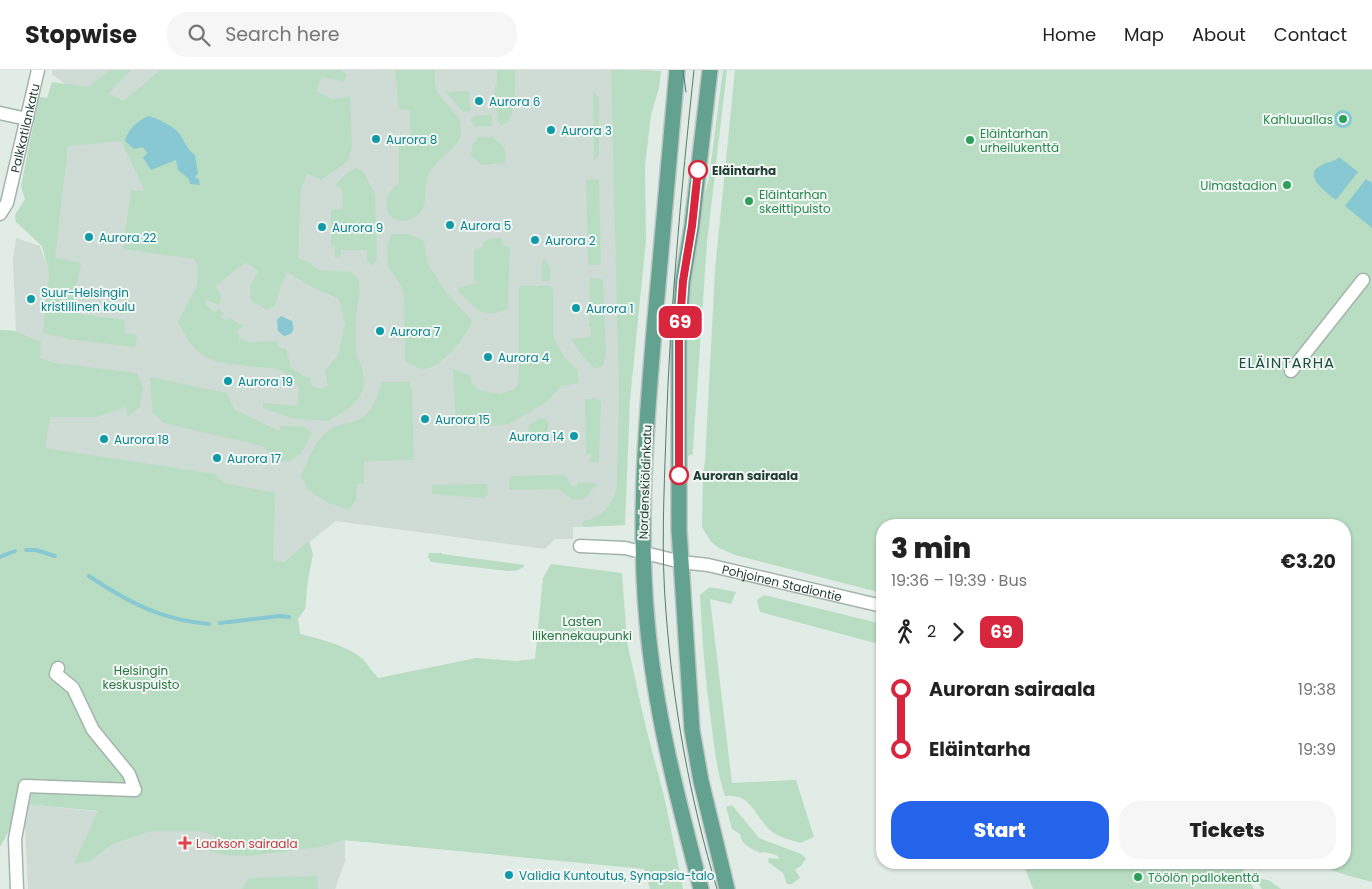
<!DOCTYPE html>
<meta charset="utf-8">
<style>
body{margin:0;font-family:Poppins,sans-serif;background:#f6f6f6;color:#222;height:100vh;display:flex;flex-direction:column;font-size:19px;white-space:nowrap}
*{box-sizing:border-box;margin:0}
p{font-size:16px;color:#767676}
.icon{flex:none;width:28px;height:28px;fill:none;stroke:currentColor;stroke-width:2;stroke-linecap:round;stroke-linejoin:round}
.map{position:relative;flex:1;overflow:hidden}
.details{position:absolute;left:876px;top:449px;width:475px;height:350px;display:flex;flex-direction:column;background:#fff;border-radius:20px;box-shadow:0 1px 4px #0004}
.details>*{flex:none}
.badge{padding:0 10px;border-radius:8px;font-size:18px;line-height:32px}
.map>.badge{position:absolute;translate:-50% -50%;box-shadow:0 0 0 2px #fff}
.legs{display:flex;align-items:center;gap:8px;height:55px;padding:0 15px;font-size:16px}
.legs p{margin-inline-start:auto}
.headline{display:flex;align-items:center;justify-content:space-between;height:85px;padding:0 15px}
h1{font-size:28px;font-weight:800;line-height:38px}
.action{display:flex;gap:10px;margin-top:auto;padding:10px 15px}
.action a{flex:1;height:58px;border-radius:20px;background:#2563eb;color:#fff;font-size:20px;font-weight:800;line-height:58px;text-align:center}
.action a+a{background:#f6f6f6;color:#222}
ul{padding:0 15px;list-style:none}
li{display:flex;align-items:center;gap:18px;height:60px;font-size:19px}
li i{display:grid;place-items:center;width:8px;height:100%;margin:0 6px;background:currentColor}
li i::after{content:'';width:12px;height:12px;margin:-6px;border:4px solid;border-radius:50%;background:#fff}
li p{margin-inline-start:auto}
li:first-child i{background:linear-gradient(#0000 50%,currentColor 0)}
li:last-child i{background:linear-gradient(currentColor 50%,#0000 0)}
header{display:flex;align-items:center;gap:30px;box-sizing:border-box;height:70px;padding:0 25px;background:#fff;border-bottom:1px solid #e0e0e0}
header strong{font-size:24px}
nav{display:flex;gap:28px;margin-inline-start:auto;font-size:18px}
.search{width:350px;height:45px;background:#f6f6f6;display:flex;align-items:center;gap:12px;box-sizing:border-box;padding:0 18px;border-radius:20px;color:#767676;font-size:19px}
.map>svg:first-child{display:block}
.built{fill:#cfdbd5}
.green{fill:#b9ddc2;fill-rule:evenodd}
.water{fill:#88c8d2}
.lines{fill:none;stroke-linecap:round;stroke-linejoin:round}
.stream{stroke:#88c8d2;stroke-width:4}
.minor-casing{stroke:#a4b4ad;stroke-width:15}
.major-casing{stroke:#c1c8c6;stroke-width:18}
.minor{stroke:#fff;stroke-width:12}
.major{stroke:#64a290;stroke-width:15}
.tram{stroke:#5b786f;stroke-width:1}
.line-1-casing{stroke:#fff;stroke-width:11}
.line-1{stroke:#d7263d;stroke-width:8}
.culture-dot{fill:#0f9aa8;stroke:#f1f8f4;stroke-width:2}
.leisure-dot{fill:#2e9e5b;stroke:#f1f8f4;stroke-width:2}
.stop-1-dot{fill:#fff;stroke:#d7263d;stroke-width:2.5}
.health-dot{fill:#e0444e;stroke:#f1f8f4;stroke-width:2}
.labels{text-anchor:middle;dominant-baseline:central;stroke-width:4;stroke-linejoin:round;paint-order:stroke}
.culture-label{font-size:12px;fill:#0d838f;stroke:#f1f8f4;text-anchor:start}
.leisure-label{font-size:12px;fill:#27864d;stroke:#f1f8f4;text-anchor:start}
.street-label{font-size:12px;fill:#213c34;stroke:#f1f8f4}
.stop-label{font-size:12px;font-weight:bold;fill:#213c34;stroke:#f1f8f4;text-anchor:start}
.park-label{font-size:12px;fill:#2b7445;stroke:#f1f8f4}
.health-label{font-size:12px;fill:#be3a42;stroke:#f1f8f4;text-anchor:start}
.quarter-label{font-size:15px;letter-spacing:1px;fill:#1d4e41;stroke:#f1f8f4}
</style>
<header>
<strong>Stopwise</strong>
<div class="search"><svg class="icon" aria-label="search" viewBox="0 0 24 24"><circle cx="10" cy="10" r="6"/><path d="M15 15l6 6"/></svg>Search here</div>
<nav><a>Home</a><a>Map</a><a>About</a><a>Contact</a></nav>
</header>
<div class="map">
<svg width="1372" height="819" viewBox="0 0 1372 819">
<rect width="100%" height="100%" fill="#e1ece6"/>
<!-- built -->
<g class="built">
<path d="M52,0H653L619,324L622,455L573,457V469H555L545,479L336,451L284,492L158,470L32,369L41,272L16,261L13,190L16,168L40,176L49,202L65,14L52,4Z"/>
<path d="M24,734L345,767V791L335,819H28Z"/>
</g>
<!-- green -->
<g class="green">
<path d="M110,0H131L108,24L124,31L160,0H340L347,4L344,12L322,7L316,21L332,29L350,27L352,78L348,91L321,110L307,103L301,120L298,188L308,192L319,200L351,202L358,209L360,220L356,246V283L363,301L364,317L359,328L348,339L328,351L291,348L263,338V333L297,336L299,318C294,312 286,302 279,300C272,297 263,298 256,297C212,291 199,295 178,252L197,215L198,199L195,189L123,179L131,120L145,121L121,71L68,76L55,188L81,193L74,230L80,239L79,244L125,250L124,263L137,265L135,277L67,269L43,263L49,203L42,176L16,152L15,145L25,129L21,116L39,27L47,28L52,12L89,17ZM149,46C182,59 191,74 196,108L189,109L178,100L176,90L147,83L143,77L129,75L125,71C127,60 139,49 149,46ZM246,192L258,201L250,217L251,230L267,240L275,236L280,218L287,202L312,217L339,229L345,254L338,285L325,301L328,316L320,319L312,316L310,307L303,306L291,298L286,279L278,277L277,271L250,272L239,269V264L236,262L243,256L230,248L225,250L221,247L224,243L218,239L214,243L205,233L207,230L219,235L222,228L215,216Z"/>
<path d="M395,0H435C435,7 434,16 438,23C444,34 460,43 461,57C464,81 432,85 426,113C424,125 428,139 415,147C388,162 375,129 399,113V72L410,70V40L399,39C398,26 396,14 395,0Z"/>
<path d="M497,0H515C515,18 517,37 507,53L501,55L498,52L497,41L495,40V15L497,14Z"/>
<path d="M611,0L661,1L659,18L651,45L645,96L646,170L630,330L625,455L583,457L582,455L584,451C605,446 615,432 617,412L619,324Z"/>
<path d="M723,0H727L707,172L693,379V384L688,386L686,365V262L689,219L698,154L709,108Z"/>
<path d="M735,0H1372V812C1360,808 1328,803 1323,793L1345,792V455H882V523L735,485L719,478L711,472L702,457L703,403L705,391L715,200Z"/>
<path d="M469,21L470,41L463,42L446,22Z"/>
<path d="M593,21L599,27V86L594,90Z"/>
<path d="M492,45V56L475,57L470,50L474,46Z"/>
<path d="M479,67H493C503,76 508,79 505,93L482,95L471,86L472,75Z"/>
<path d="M356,98L363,101L375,124L377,187L374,195L370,194L367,189V180H341V187L335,188V175H331V140L343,139L342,119L335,115L347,103Z"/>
<path d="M586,109L599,110L601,195H588Z"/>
<path d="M391,164H408L423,170L429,196L446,222L472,251C468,265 440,299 424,299C418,299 410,294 405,292L404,224L399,212L388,198L387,177Z"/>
<path d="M502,168L503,176L510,177L508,238C484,252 474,237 458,221V218L477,213V211H474V180L482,177C485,167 493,168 502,168Z"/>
<path d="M542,190L546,191C551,198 552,203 549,211H542Z"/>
<path d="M590,208L603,209L606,283L603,296L595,298L584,288L571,269L591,267V257H589Z"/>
<path d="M521,216H549L553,219V266L564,287L577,300L579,313L561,316L547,332L509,354L490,356L456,354L453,299L470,305L472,313L481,321L500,324L515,319L519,310V217Z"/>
<path d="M0,260L16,261L41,272L40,288L54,293L137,303L143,318L140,337L128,346L125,337L97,347H50L45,378L215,404L224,413L275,423L273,490L284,492L309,471L313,484L308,510L305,539L298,549L300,564C320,569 346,575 363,589C368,595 373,602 378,608L476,588L516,591L535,589L543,508L551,494L622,503L627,572L646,658L665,730L683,819H650L644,799L343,770L320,777L248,786L225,785L208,780L215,766L200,761H152L112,774L90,791L74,794L98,741L24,734L0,777Z"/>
<path d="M150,307L226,323L235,340L279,361L281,356L304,357L312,363L301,383L290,391H279L262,376L163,353L152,342Z"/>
<path d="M382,312H410V317L412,318L414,390L364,391V413L357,414L356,430L349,440L328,433L308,420L301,406C308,390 316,368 332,358C341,353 353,354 361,348C374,340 377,326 382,312Z"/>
<path d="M593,327L600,330L601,334L599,393L588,391L593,385L586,384L585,329H592Z"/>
<path d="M540,348H544L548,352C548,355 549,362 546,365C541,371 531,367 528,361L530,354Z"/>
<path d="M566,405L568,412L574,417L577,416V413H597V414L583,430L572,429L558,419L509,420L510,406Z"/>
<path d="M487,414L488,425L484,428L432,424V415Z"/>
<path d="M429,483H442V484L525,495C520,501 514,501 507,501L431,492L428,487Z"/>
<path d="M710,517L736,522L731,534L710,529L732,713L796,710L814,767L800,773C792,770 778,767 771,761C754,746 752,723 725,726C717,702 714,676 711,651C705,609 702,567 700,525Z"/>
<path d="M764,525L882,554V575L760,542L757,530Z"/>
<path d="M732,735L759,768L801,784L806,788L801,796L795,799L800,808L792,814H787L783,803L768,792L769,788L780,789L776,785L764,782L760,783C751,778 741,775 740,764L732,759L726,737Z"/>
<path d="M1023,793H1240L1254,819H1033Z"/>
<path d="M317,806L318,819H242L249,808Z"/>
<path d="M1253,806L1270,811L1281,819H1262Z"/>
</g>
<!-- water -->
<g class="water">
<circle cx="1343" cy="49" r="9"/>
<path d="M149,46C158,49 171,55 178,62C184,69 187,80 195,85L198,103L195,107L199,109L200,115L190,114L189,109L178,100L176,90L151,100L143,88L147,83L143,77L134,79L125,71C127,60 139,49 149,46Z"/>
<path d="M1339,87L1358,102L1336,130C1328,123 1300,105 1322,95C1328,91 1333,93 1339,87Z"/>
<path d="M1366,109L1372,113V158L1345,136Z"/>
<path d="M281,246L292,251C293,257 296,261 288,265L284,266L278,261L277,250Z"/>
</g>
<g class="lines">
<!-- stream -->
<g class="stream">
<path d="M26,480H36L55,486"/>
<path d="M0,487L15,481"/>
<path d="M89,506C128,532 161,550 209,554"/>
<path d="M220,553L280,546L289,547"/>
</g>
<!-- minor casing -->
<g class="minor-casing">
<g id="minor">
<path d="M0,43L27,49"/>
<path id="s1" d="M0,144L7,133L38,0"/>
<path d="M1291,301L1363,210"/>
<path id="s2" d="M580,476L625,478L681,492L708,495L882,536"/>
<path d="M17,819L15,769L25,716L135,720L129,704L93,660L73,618L56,604L58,598"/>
</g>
</g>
<!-- major casing -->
<g class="major-casing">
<g id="major">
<path d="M677,0C670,87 662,174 654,261C646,357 638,454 647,551C655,643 678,730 701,819"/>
<path d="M710,0L692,156L683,211L679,266V460L692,660L701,711L727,819"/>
</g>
</g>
<!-- minor -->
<use href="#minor" class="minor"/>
<!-- major -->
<use href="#major" class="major"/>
<!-- tram -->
<g class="tram">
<path d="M683,0L686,22"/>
<path d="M694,0C681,121 670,242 666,364C664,423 661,483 666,542C673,636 690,729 717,819"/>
</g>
</g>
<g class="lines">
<!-- line-1 casing -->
<g class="line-1-casing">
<path id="line-1" d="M679,405V266L683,211L692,156L698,100"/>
</g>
<!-- line-1 -->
<use href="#line-1" class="line-1"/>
</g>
<!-- markers -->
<g class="culture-dot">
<circle cx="479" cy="31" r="5"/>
<circle cx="551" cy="60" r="5"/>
<circle cx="376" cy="69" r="5"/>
<circle cx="450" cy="155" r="5"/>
<circle cx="322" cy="157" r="5"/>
<circle cx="89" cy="167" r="5"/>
<circle cx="535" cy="170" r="5"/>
<circle cx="31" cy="229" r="5"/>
<circle cx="576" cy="238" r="5"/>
<circle cx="380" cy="261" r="5"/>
<circle cx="488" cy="287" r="5"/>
<circle cx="228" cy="311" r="5"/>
<circle cx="425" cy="349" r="5"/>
<circle cx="574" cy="366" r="5"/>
<circle cx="104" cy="369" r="5"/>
<circle cx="217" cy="388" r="5"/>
<circle cx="509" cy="805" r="5"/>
</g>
<g class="leisure-dot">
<circle cx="1343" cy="49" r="5"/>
<circle cx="970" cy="70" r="5"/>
<circle cx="1287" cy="115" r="5"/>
<circle cx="749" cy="131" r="5"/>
<circle cx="1138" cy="807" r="5"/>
</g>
<g class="stop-1-dot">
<circle cx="698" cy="100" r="9"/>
<circle cx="679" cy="405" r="9"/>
</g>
<path class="health-dot" d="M182.5 765.5h5v5h5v5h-5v5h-5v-5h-5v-5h5z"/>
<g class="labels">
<!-- culture labels -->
<g class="culture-label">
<text x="489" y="31">Aurora 6</text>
<text x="561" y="60">Aurora 3</text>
<text x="386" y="69">Aurora 8</text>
<text x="460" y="155">Aurora 5</text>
<text x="332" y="157">Aurora 9</text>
<text x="99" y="167">Aurora 22</text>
<text x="545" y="170">Aurora 2</text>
<text x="41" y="222">Suur-Helsingin<tspan x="41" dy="14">kristillinen koulu</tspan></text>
<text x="586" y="238">Aurora 1</text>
<text x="390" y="261">Aurora 7</text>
<text x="498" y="287">Aurora 4</text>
<text x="238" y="311">Aurora 19</text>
<text x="435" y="349">Aurora 15</text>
<text x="564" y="366" text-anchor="end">Aurora 14</text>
<text x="114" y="369">Aurora 18</text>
<text x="227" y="388">Aurora 17</text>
<text x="519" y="805">Validia Kuntoutus, Synapsia-talo</text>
</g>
<!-- leisure labels -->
<g class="leisure-label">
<text x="1333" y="49" text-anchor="end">Kahluuallas</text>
<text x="980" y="63">Eläintarhan<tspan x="980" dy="14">urheilukenttä</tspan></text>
<text x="1277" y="115" text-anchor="end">Uimastadion</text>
<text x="759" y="124">Eläintarhan<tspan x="759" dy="14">skeittipuisto</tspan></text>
<text x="1148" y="807">Töölön pallokenttä</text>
</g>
<!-- street labels -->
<g class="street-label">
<text stroke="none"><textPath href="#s1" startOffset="90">Palkkatilankatu</textPath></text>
<text transform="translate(645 412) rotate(-88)">Nordenskiöldinkatu</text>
<text stroke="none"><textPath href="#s2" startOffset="206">Pohjoinen Stadiontie</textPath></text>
</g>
<!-- stop labels -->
<g class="stop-label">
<text x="712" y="100">Eläintarha</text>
<text x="693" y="405">Auroran sairaala</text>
</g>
<!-- park labels -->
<g class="park-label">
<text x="582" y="551">Lasten<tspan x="582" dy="14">liikennekaupunki</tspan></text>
<text x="141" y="600">Helsingin<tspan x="141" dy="14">keskuspuisto</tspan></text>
</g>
<!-- health labels -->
<g class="health-label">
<text x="196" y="773">Laakson sairaala</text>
</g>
<!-- quarter labels -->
<g class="quarter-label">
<text x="1287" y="292">ELÄINTARHA</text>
</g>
</g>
</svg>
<b class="badge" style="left:680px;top:252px;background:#d7263d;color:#fff">69</b>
<section class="details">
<div class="headline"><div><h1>3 min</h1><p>19:36 – 19:39 · Bus</p></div><b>€3.20</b></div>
<div class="legs"><svg class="icon" aria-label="walk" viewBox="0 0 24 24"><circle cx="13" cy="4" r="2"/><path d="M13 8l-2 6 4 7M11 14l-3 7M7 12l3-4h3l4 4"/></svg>2<svg class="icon" aria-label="forward" viewBox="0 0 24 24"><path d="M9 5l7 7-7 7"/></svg><b class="badge" style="background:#d7263d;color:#fff">69</b></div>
<ul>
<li><i style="color:#d7263d"></i><b>Auroran sairaala</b><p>19:38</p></li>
<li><i style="color:#d7263d"></i><b>Eläintarha</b><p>19:39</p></li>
</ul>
<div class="action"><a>Start</a><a>Tickets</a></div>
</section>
</div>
